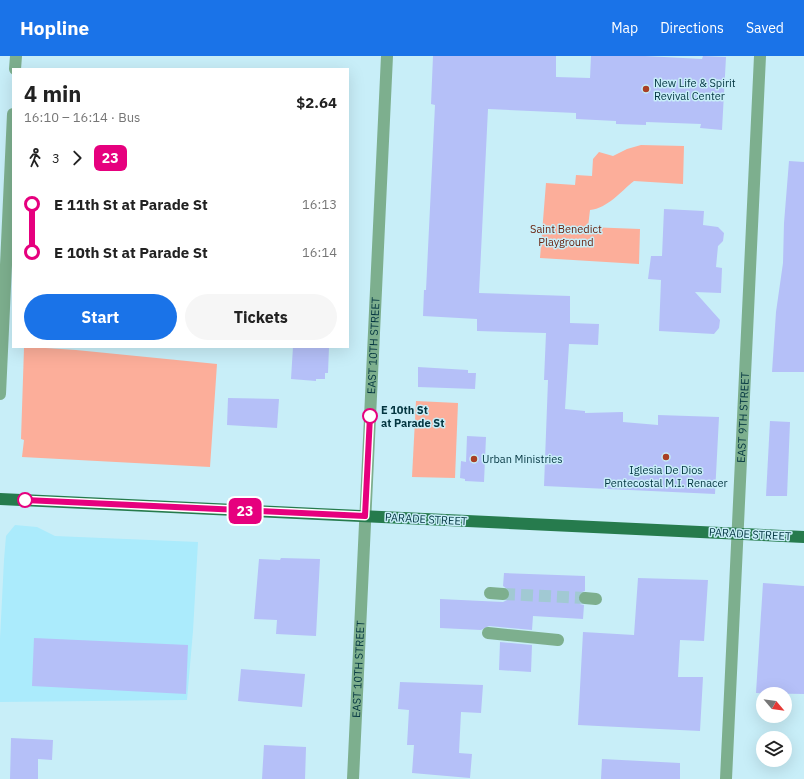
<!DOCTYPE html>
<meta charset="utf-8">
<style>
body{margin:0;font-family:"IBM Plex Sans",sans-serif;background:#f6f6f6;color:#222;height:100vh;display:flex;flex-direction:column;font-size:15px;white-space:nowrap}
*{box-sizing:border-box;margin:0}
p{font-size:13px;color:#767676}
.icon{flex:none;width:22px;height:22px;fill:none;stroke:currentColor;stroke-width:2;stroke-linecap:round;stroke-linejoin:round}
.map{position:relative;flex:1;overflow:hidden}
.side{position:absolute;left:12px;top:12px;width:337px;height:280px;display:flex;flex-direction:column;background:#fff;border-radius:0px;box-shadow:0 4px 16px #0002}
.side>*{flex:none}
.badge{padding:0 8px;border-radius:6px;font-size:14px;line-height:26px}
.needle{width:26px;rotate:119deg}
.buttons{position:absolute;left:756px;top:631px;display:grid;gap:8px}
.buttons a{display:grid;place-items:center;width:36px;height:36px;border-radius:50%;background:#fff;box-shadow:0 4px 16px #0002;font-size:20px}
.map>.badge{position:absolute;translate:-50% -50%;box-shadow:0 0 0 2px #fff}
.legs{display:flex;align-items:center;gap:6px;height:44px;padding:0 12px;font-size:13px}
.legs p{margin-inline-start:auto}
.head{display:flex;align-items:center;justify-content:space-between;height:68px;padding:0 12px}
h1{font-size:22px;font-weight:700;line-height:30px}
.action{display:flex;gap:8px;margin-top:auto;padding:8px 12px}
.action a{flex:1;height:46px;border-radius:24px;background:#1a73e8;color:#fff;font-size:16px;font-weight:700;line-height:46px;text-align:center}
.action a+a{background:#f6f6f6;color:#222}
ul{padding:0 12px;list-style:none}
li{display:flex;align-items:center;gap:14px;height:48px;font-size:15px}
li i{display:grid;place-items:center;width:6px;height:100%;margin:0 5px;background:currentColor}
li i::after{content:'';width:10px;height:10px;margin:-5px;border:3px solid;border-radius:50%;background:#fff}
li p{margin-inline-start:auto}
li:first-child i{background:linear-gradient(#0000 50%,currentColor 0)}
li:last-child i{background:linear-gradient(currentColor 50%,#0000 0)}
header{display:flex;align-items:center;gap:24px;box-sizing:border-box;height:56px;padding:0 20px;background:#1a73e8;color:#fff}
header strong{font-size:19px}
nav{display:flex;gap:22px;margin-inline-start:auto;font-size:14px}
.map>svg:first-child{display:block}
.built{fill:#abebfc}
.green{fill:#fcae9a}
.building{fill:#b5c0f8}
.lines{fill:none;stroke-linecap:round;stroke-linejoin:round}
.minor-tunnel{stroke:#a1c9d3;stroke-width:12;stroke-dasharray:12 6;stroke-linecap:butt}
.minor{stroke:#7daf8e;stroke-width:12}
.major{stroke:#267b4d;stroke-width:12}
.line-1-casing{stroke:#fff;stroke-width:9}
.line-1{stroke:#e6007e;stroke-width:6}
.poi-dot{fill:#a94025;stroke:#c8eef8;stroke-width:1.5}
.stop-1-dot{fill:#fff;stroke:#e6007e;stroke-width:2}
.labels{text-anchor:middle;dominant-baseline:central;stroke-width:3;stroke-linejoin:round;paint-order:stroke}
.poi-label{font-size:11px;fill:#033540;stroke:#c8eef8;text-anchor:start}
.park-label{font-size:11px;fill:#682310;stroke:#c8eef8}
.street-label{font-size:11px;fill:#033540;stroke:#c8eef8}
.stop-label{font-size:11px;font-weight:bold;fill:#033540;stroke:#c8eef8;text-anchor:start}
</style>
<header>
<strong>Hopline</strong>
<nav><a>Map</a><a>Directions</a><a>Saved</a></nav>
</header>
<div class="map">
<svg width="804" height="723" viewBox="0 0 804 723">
<rect width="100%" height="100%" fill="#c8eef8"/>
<!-- built -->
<path class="built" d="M15,469L37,471L55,480L198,486L193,575L187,644L0,646V583L4,504L6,480Z"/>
<!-- green -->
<g class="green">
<path d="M641,89L684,90L683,128L634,125C620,136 608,152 590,154L588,171L640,173L639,208L540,202L546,127L575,129L576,119L592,120L593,103L599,96L613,100L627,93Z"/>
<path d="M30,291L76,294L217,308L210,411L22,401L24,384L21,383L24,292Z"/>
<path d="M416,345L458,347L455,422L412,421Z"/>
</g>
<!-- building -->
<g class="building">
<path d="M433,0H556V21L590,22L591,0H645L702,3L703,0L726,1L722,74L700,72L701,68L646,66V69L616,68V65L576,63V57L488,53L479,237L570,240V267L599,268L598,289L569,288L565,353L585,355V357L623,356V366L658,369V359L719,361L715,438L544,430L548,324H544L546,277L477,275V263L423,260L424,234H426L435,49L431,48Z"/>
<path d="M789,105L804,106V316H772L776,256L783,207L784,167Z"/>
<path d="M664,153L704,155L703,169L718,171L724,177L723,185L718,190L716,211L722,212L721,237L695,236L720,264L719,272L714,278L659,275L661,224L648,223L651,200H662Z"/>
<path d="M293,291H329L328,317H325V323H316V325L291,323Z"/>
<path d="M418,311L468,314V317H476L475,333L418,331Z"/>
<path d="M228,342L279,343L277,372L227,369Z"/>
<path d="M770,365L790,366L787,440H766Z"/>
<path d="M467,380L486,381L484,426L465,425V423L460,422L461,405L466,406Z"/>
<path d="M281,502L320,503L316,580L276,578L277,564L254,563L259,503L280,504Z"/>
<path d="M504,517L585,520V535L579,537L578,542L580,548L584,549L583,563L533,560L532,574L489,570L481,574L440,572V543L503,546L509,543L510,535L503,530Z"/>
<path d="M638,522L708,524L704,585L680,584L678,621H703L700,675L578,669L583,576L634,579Z"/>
<path d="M763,527L804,530V638L756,637Z"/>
<path d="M34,582L188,589L186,638L32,630Z"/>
<path d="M500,586L532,589L531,616L499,614Z"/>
<path d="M241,613L305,618L302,651L238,645Z"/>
<path d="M400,626L483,629L481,657L461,656L459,697L472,698L470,722L412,717L414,689H407L409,654L398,653Z"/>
<path d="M11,682L53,684L52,704L38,703V723H10Z"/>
<path d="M264,689L306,691L305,723H262Z"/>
<path d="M602,703L680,707V723H601Z"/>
</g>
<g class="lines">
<!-- minor-tunnel -->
<path class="minor-tunnel" d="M503,538L585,542"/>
<!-- minor -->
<g class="minor">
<path d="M15,13L16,0"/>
<path d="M0,338L13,58"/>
<path d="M490,537L503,538"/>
<path d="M585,542L596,543"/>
<path d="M488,577L558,584"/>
<path id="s1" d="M353,723L387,0"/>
<path id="s2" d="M726,723L760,0"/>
</g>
<!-- major -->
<path class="major" d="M0,443L804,481"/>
</g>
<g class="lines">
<!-- line-1 casing -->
<g class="line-1-casing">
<path id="line-1" d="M25,444L365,460L370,360"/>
</g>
<!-- line-1 -->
<use href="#line-1" class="line-1"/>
</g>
<!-- markers -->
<g class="poi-dot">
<circle cx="646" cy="33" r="4"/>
<circle cx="666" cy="401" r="4"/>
<circle cx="474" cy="403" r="4"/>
</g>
<g class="stop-1-dot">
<circle cx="370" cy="360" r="7"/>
<circle cx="25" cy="444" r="7"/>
</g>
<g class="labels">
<!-- poi labels -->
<g class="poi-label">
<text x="654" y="27">New Life &amp; Spirit<tspan x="654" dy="13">Revival Center</tspan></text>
<text x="482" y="403">Urban Ministries</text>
<text x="666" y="414" text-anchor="middle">Iglesia De Dios<tspan x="666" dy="13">Pentecostal M.I. Renacer</tspan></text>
</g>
<!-- park labels -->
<g class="park-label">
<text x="566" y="173">Saint Benedict<tspan x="566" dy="13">Playground</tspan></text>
</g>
<!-- street labels -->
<g class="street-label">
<text stroke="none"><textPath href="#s1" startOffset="434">EAST 10TH STREET</textPath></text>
<text stroke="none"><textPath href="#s2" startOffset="362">EAST 9TH STREET</textPath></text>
<text transform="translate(426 463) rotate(3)">PARADE STREET</text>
<text transform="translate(750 478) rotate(3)">PARADE STREET</text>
<text stroke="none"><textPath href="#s1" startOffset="110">EAST 10TH STREET</textPath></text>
</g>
<!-- stop labels -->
<g class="stop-label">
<text x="381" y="354">E 10th St<tspan x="381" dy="13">at Parade St</tspan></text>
</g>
</g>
</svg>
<div class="buttons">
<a><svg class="needle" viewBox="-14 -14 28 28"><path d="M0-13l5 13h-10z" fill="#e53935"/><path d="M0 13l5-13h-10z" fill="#767676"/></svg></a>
<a><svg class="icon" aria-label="layers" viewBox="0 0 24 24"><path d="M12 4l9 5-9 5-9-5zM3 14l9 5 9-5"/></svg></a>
</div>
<b class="badge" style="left:245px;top:455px;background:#e6007e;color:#fff">23</b>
<section class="side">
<div class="head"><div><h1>4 min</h1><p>16:10 – 16:14 · Bus</p></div><b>$2.64</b></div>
<div class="legs"><svg class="icon" aria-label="walk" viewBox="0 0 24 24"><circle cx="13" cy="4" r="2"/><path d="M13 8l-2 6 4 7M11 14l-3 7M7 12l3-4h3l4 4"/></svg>3<svg class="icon" aria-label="forward" viewBox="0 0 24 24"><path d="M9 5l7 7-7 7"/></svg><b class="badge" style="background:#e6007e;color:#fff">23</b></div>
<ul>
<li><i style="color:#e6007e"></i><b>E 11th St at Parade St</b><p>16:13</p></li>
<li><i style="color:#e6007e"></i><b>E 10th St at Parade St</b><p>16:14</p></li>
</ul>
<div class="action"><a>Start</a><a>Tickets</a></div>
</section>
</div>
